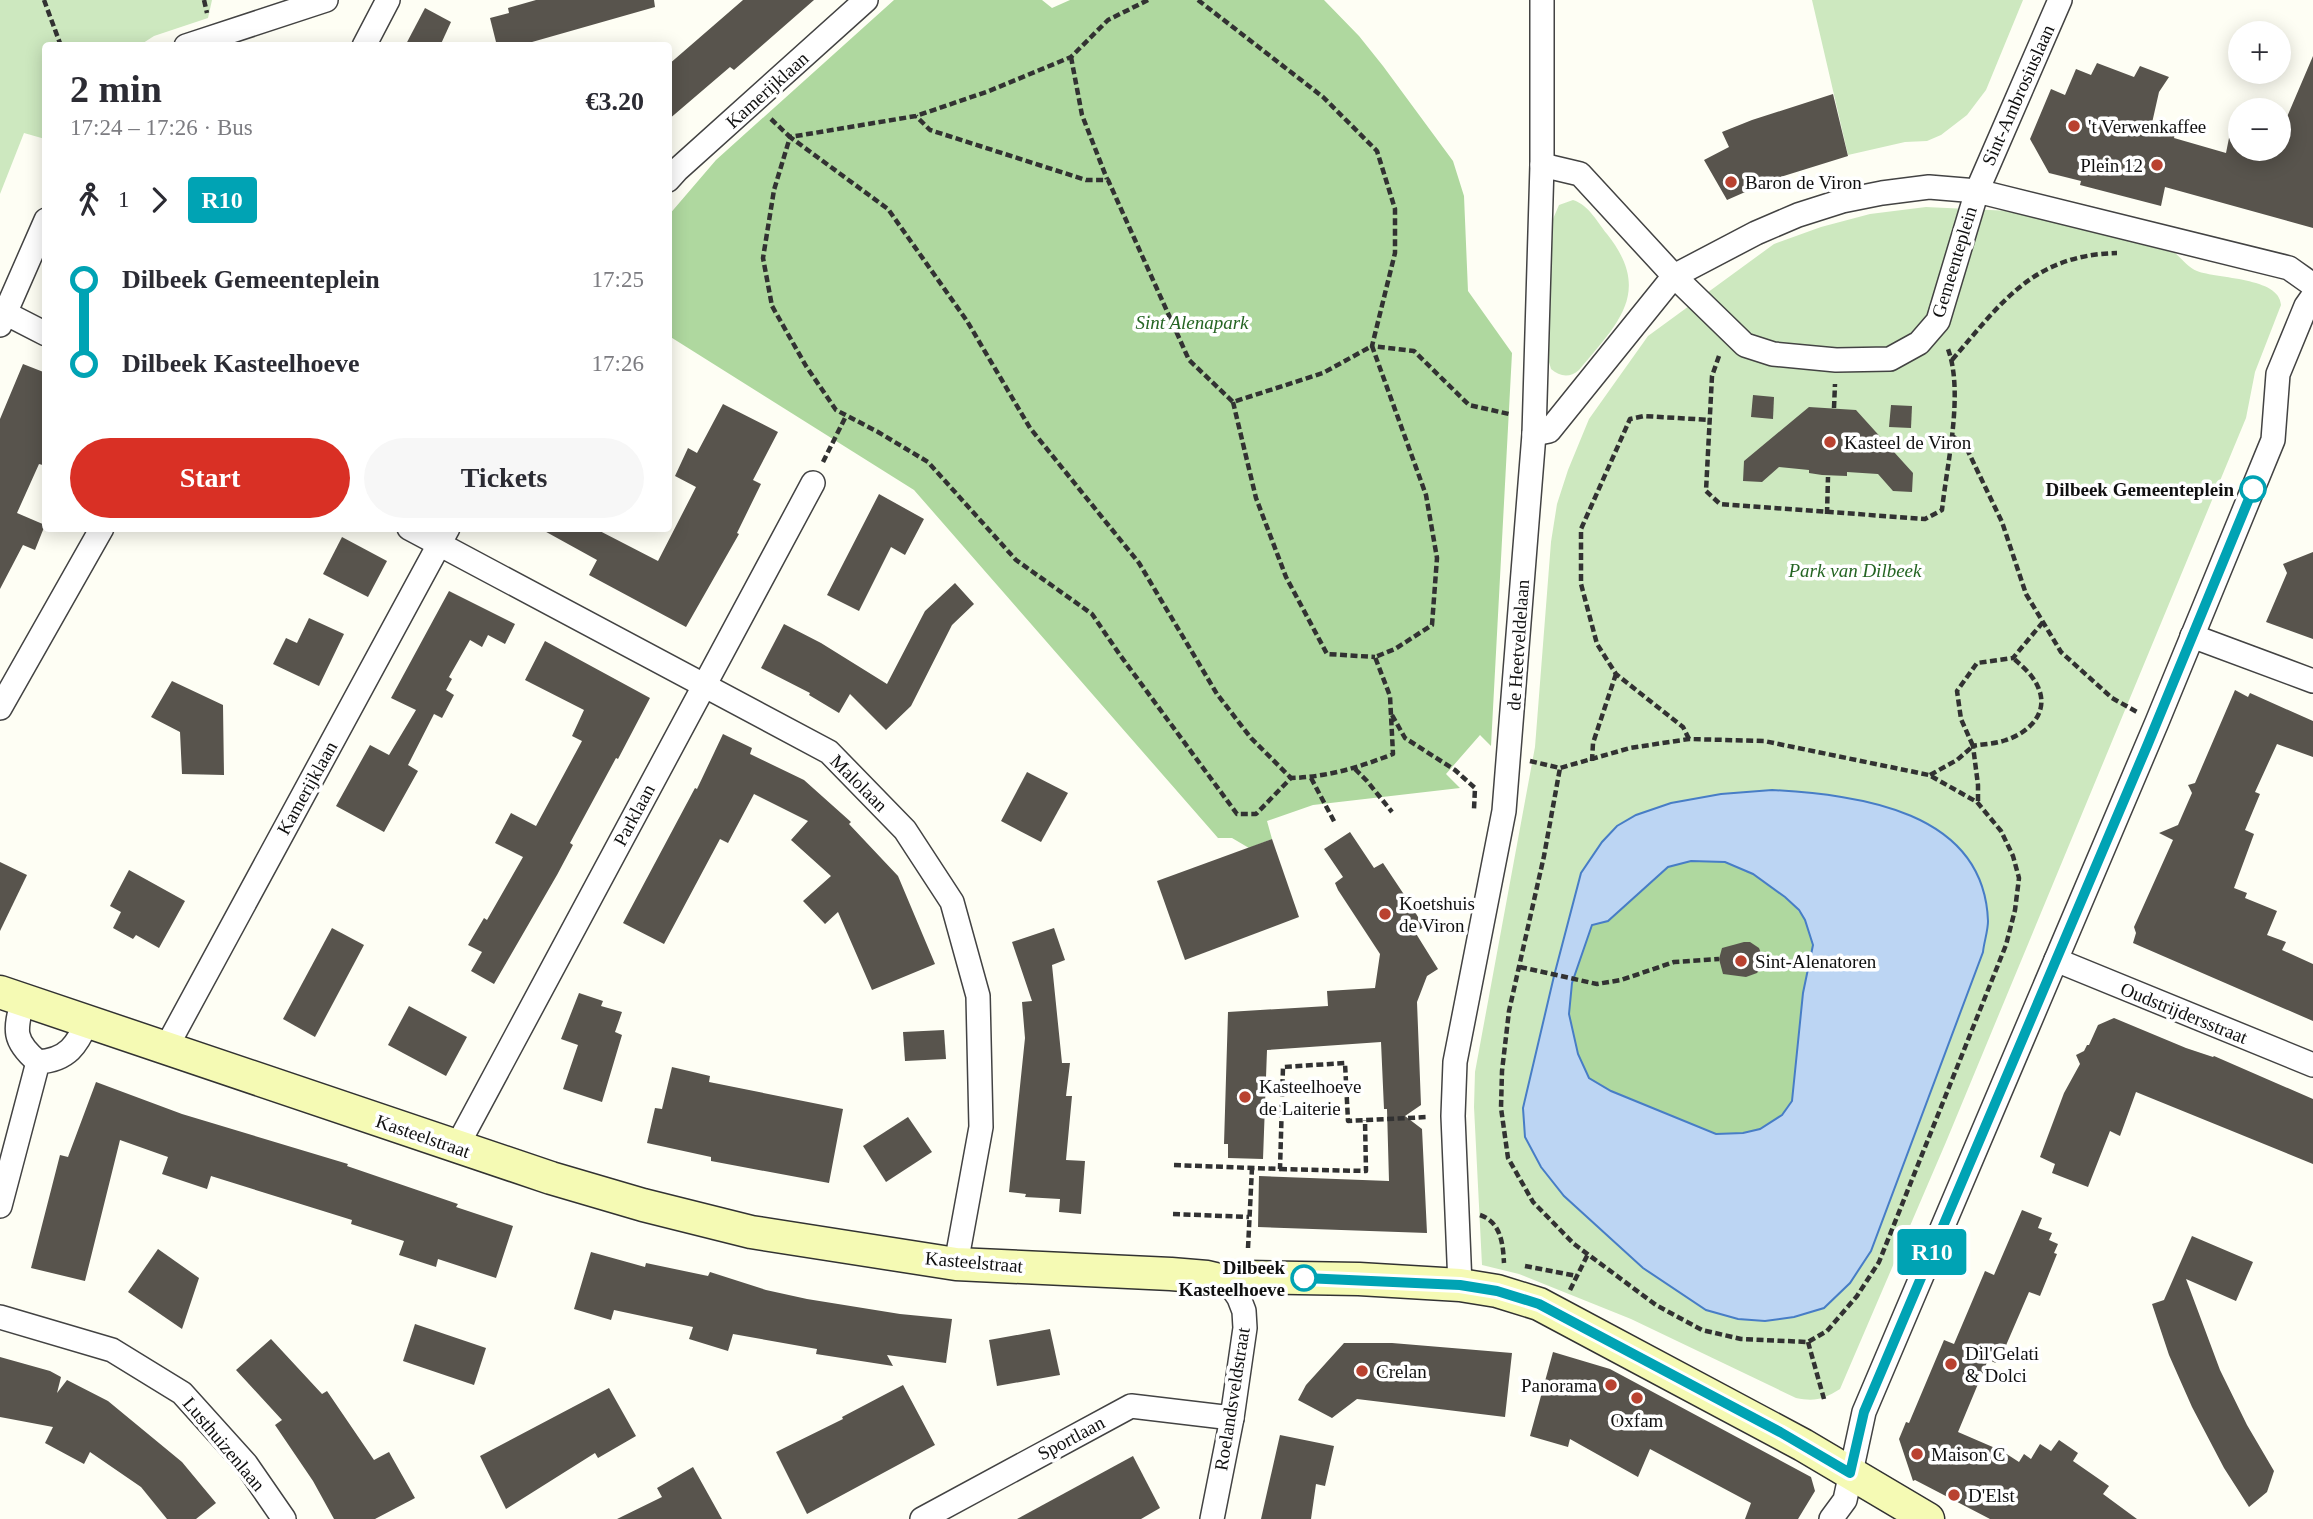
<!DOCTYPE html>
<meta charset="utf-8">
<style>
body{margin:0;font-family:Georgia,serif;background:#f7f7f7;color:#2b2b33;height:100vh;display:flex;flex-direction:column;font-size:26px;white-space:nowrap}
*{box-sizing:border-box;margin:0}
p{font-size:23px;color:#7c7c81}
.icon{flex:none;width:38px;height:38px;fill:none;stroke:currentColor;stroke-width:2;stroke-linecap:round;stroke-linejoin:round}
.map{position:relative;flex:1;overflow:hidden}
.sheet{position:absolute;left:42px;top:42px;width:630px;height:490px;display:flex;flex-direction:column;background:#fff;border-radius:7px;box-shadow:0 4px 18px #0003}
.sheet>*{flex:none}
.badge{padding:0 14px;border-radius:5px;font-size:24px;line-height:46px}
.fabs{position:absolute;left:2228px;top:21px;display:grid;gap:14px}
.fabs a{display:grid;place-items:center;width:63px;height:63px;border-radius:50%;background:#fff;box-shadow:0 4px 18px #0003;font-size:35px}
.map>.badge{position:absolute;translate:-50% -50%;box-shadow:0 0 0 4px #fff}
.legs{display:flex;align-items:center;gap:10px;height:77px;padding:0 28px;font-size:23px}
.legs p{margin-inline-start:auto}
.summary{display:flex;align-items:center;justify-content:space-between;height:119px;padding:0 28px}
h1{font-size:38px;font-weight:700;line-height:52px}
.cta{display:flex;gap:14px;margin-top:auto;padding:14px 28px}
.cta a{flex:1;height:80px;border-radius:42px;background:#d93025;color:#fff;font-size:28px;font-weight:700;line-height:80px;text-align:center}
.cta a+a{background:#f7f7f7;color:#2b2b33}
ul{padding:0 28px;list-style:none}
li{display:flex;align-items:center;gap:24px;height:84px;font-size:26px}
li i{display:grid;place-items:center;width:10px;height:100%;margin:0 9px;background:currentColor}
li i::after{content:'';width:18px;height:18px;margin:-9px;border:5px solid;border-radius:50%;background:#fff}
li p{margin-inline-start:auto}
li:first-child i{background:linear-gradient(#0000 50%,currentColor 0)}
li:last-child i{background:linear-gradient(currentColor 50%,#0000 0)}
.map>svg:first-child{display:block}
.green{fill:#cde8bf}
.forest{fill:#afd89f}
.water{fill:#bcd5f3;stroke:#477dc6;stroke-width:2;fill-rule:evenodd}
.building{fill:#58544d}
.lines{fill:none;stroke-linecap:round;stroke-linejoin:round}
.street-casing{stroke:#434343;stroke-width:26}
.secondary-casing{stroke:#323232;stroke-width:35}
.path{stroke:#323232;stroke-width:4.5;stroke-dasharray:7 3.5;stroke-linecap:butt}
.street{stroke:#fff;stroke-width:23}
.secondary{stroke:#f5fab4;stroke-width:32}
.line-1-casing{stroke:#fff;stroke-width:16}
.line-1{stroke:#00a3b4;stroke-width:10}
.poi-dot{fill:#b94230;stroke:#fff;stroke-width:2.5}
.stop-1-dot{fill:#fff;stroke:#00a3b4;stroke-width:3.5}
.labels{text-anchor:middle;dominant-baseline:central;stroke-width:7;stroke-linejoin:round;paint-order:stroke}
.street-label{font-size:19px;fill:#101010;stroke:#fff}
.poi-label{font-size:19px;fill:#101010;stroke:#fff;text-anchor:start}
.park-label{font-size:19px;font-style:italic;fill:#256523;stroke:#fff}
.stop-label{font-size:19px;font-weight:bold;fill:#101010;stroke:#fff;text-anchor:end}
</style>
<div class="map">
<svg width="2313" height="1519" viewBox="0 0 2313 1519">
<rect width="100%" height="100%" fill="#fefef4"/>
<!-- green -->
<g class="green">
<path d="M0,0H212L208,18L154,36L140,45L46,46L45,139L24,133L0,194Z"/>
<path d="M1812,0H2023L1986,90L1967,115L1941,135L1927,141L1905,142L1848,155Z"/>
<path d="M1573,200C1589,205 1597,222 1607,234C1653,292 1618,323 1579,370C1570,378 1560,377 1551,369L1547,355L1553,219L1559,205Z"/>
<path d="M1926,207L2011,211L2175,253C2182,259 2189,268 2197,271C2217,279 2280,277 2281,305L2255,372L2246,418L1946,1142L1840,1389C1824,1399 1815,1402 1796,1398L1631,1319L1519,1274L1482,1265L1474,1107L1475,1072L1535,747L1551,542L1557,504L1568,470L1589,419L1648,336L1774,244L1821,227L1870,214Z"/>
</g>
<!-- forest -->
<g class="forest">
<path d="M894,0H1042L1052,8L1070,0H1324L1359,36L1383,66L1453,161L1464,196L1468,291L1512,353L1491,746L1480,735L1446,774L1460,788L1313,805L1267,821L1272,839L1249,848L1232,838H1218L914,490L669,336L668,216L716,160Z"/>
<path d="M1691,861L1725,862L1753,874L1767,882L1792,903L1805,920L1813,945L1803,993L1792,1101L1782,1115L1760,1129L1743,1133L1716,1134L1611,1091L1589,1078L1578,1054L1569,1014L1572,983L1592,924L1609,921L1668,867Z"/>
</g>
<!-- water -->
<path class="water" d="M1772,790C1858,795 1984,810 1988,921C1988,931 1984,942 1983,952L1871,1251L1850,1283L1824,1308L1794,1317L1765,1321L1738,1319L1706,1310L1643,1268L1564,1196L1541,1167L1525,1137L1523,1108L1554,976L1581,873L1602,842L1617,826L1636,815L1671,803L1721,794ZM1691,861L1725,862L1753,874L1785,897L1799,910L1805,920L1813,945L1803,993L1792,1101L1782,1115L1760,1129L1743,1133L1716,1134L1611,1091L1589,1078L1578,1054L1569,1014L1572,983L1592,925L1608,921L1668,867Z"/>
<!-- building -->
<g class="building">
<path d="M536,0H654L655,7L518,46H497L490,18L509,13L508,8Z"/>
<path d="M743,0H814L734,70L730,67L668,120V65Z"/>
<path d="M425,8L451,22L440,46H405Z"/>
<path d="M2313,56V228L2165,187L2161,206L2080,185L2081,181L2049,173L2030,139L2051,89L2065,95L2076,69L2091,75L2097,63L2134,77L2140,66L2169,77L2159,92L2152,123L2176,130L2174,138L2226,153L2229,138L2240,141V149H2278V138Z"/>
<path d="M1833,94L1848,156L1777,178L1727,200L1704,160L1729,147L1722,132L1752,120Z"/>
<path d="M23,364L46,373V466L39,464L17,513L45,525L35,550L23,545L0,589V419Z"/>
<path d="M1753,395L1774,397L1773,419L1751,417Z"/>
<path d="M723,404L778,432L753,480L761,484L737,533L739,534L686,627L589,575L597,560L539,528H594L658,561L696,487L675,476L688,448L697,453Z"/>
<path d="M1891,405L1912,406L1911,428L1889,427Z"/>
<path d="M1809,407L1856,410L1913,473L1912,492L1893,491L1878,474L1847,472V476L1822,475L1809,473V470L1779,467L1762,482L1743,481L1744,461Z"/>
<path d="M879,494L924,519L905,555L891,547L859,611L827,595Z"/>
<path d="M342,537L387,561L368,597L323,574Z"/>
<path d="M2313,552V639L2266,622L2287,573L2283,564Z"/>
<path d="M955,583L974,604L952,625L911,706L886,730L850,694L839,713L809,695L810,693L761,668L784,624L821,643L887,684L925,611Z"/>
<path d="M449,591L515,624L505,644L488,635L482,647L470,640L449,677L452,679L446,690L454,695L442,718L434,714L408,765L418,771L384,832L336,806L370,745L389,755L416,710L391,698Z"/>
<path d="M309,618L344,634L319,686L273,664L286,638L297,643Z"/>
<path d="M545,641L650,698L618,759L616,758L570,843L573,845L557,875L494,984L471,971L482,952L468,945L484,918L487,920L523,857L495,843L511,813L536,826L582,741L572,736L584,710L525,680Z"/>
<path d="M172,681L223,705L224,775L182,774L180,732L151,717Z"/>
<path d="M2235,690L2248,697L2250,693L2313,721V757L2277,744L2255,792L2260,794L2245,830L2254,834L2234,888L2247,893L2245,898L2277,911L2267,935L2286,942L2282,950L2313,964V1021L2133,943L2136,933L2134,927L2173,840L2159,833L2178,825L2192,793L2188,785L2195,783Z"/>
<path d="M723,734L752,748L750,754L804,780L851,822L849,824L898,876L935,964L872,990L838,912L825,924L803,901L831,876L791,840L808,821L754,794L728,843L720,839L664,944L623,923L695,788L697,789Z"/>
<path d="M1027,772L1068,793L1041,842L1001,821Z"/>
<path d="M1350,832L1374,868L1383,863L1409,902L1424,927L1415,932L1438,969L1427,976L1417,1002L1421,1105L1405,1116L1422,1129L1427,1233L1258,1227L1259,1176L1389,1181L1387,1109H1384L1381,1042L1267,1050L1263,1159L1228,1158V1144H1224L1228,1012L1328,1006L1327,991L1375,988L1380,954L1338,890L1335,883L1343,877L1324,849Z"/>
<path d="M1272,839L1299,917L1185,960L1157,881Z"/>
<path d="M0,862L27,875L0,931Z"/>
<path d="M129,870L185,901L159,948L136,935L133,939L113,928L121,912L110,906Z"/>
<path d="M332,928L364,945L315,1037L283,1019Z"/>
<path d="M1054,928L1065,960L1052,965L1062,1063H1070L1066,1096H1072L1066,1160L1085,1161L1081,1214L1059,1212L1060,1199L1025,1197L1026,1194L1009,1192L1025,1038L1022,1002L1032,1001L1012,942Z"/>
<path d="M1744,942H1750L1759,948L1763,958L1760,969L1757,973L1746,977L1723,974L1719,959L1722,948Z"/>
<path d="M579,993L603,1001L601,1006L622,1012L615,1032L622,1035L602,1102L563,1089L578,1045L561,1039Z"/>
<path d="M409,1006L467,1037L446,1076L388,1045Z"/>
<path d="M2114,1018L2186,1048L2213,1057L2214,1056L2313,1099V1164L2136,1092L2120,1136L2110,1131L2088,1187L2052,1173L2055,1164L2040,1157L2064,1093L2080,1064L2076,1055L2084,1051L2087,1045H2089L2098,1025Z"/>
<path d="M944,1030L946,1059L905,1061L903,1032Z"/>
<path d="M672,1067L710,1076L709,1082L843,1109L829,1183L711,1161V1157L647,1143L655,1108L662,1109Z"/>
<path d="M96,1082L182,1114L348,1164L347,1166L458,1204L456,1207L513,1226L496,1278L438,1259L436,1267L399,1255L404,1241L351,1224L352,1220L211,1176L207,1189L162,1174L168,1157L120,1140L85,1281L31,1268L60,1155L68,1157Z"/>
<path d="M908,1117L932,1152L886,1182L863,1146Z"/>
<path d="M2022,1210L2042,1218L2038,1228L2052,1233L2049,1240L2058,1244L2054,1253L2057,1254L2040,1296L2029,1292L2004,1350L2002,1349L1996,1363L1988,1360L1958,1432L2002,1451L2019,1462L2024,1454L2031,1459L2040,1444L2051,1451L2059,1440L2078,1453L2073,1461L2109,1486L2103,1494L2137,1519H1990L1915,1480L1913,1481L1899,1439L1906,1422L1909,1423L1944,1340L1954,1344L1985,1271L1994,1275Z"/>
<path d="M2192,1236L2253,1262L2236,1301L2186,1279L2220,1370L2247,1425L2274,1471L2267,1492L2249,1507L2224,1468L2192,1407L2169,1355L2152,1304L2164,1300Z"/>
<path d="M158,1249L199,1278L182,1329L128,1292Z"/>
<path d="M591,1252L645,1267L646,1263L708,1276L710,1272L766,1290L807,1299L900,1314L952,1319L946,1363L887,1355L893,1366L816,1354L817,1349L733,1334L728,1351L689,1339L693,1327L614,1310L611,1320L574,1309Z"/>
<path d="M415,1324L486,1348L474,1385L403,1361Z"/>
<path d="M1050,1329L1060,1375L997,1386L989,1340Z"/>
<path d="M271,1339L322,1394L327,1391L374,1460L389,1452L415,1498L375,1519H334L313,1481L275,1425L282,1420L236,1370Z"/>
<path d="M1344,1343H1392L1512,1353L1505,1417L1357,1399L1332,1418L1298,1400L1306,1385Z"/>
<path d="M1553,1352L1610,1369L1811,1477L1815,1491L1798,1519H1745L1751,1503L1650,1449L1638,1477L1570,1439L1568,1447L1530,1436Z"/>
<path d="M0,1357L50,1371L61,1377L57,1393L67,1380L108,1401L182,1462L216,1503L196,1519H167L141,1487L90,1452L84,1464L45,1443L53,1427L0,1417Z"/>
<path d="M903,1385L935,1445L807,1514L776,1452L843,1419L842,1417Z"/>
<path d="M609,1388L636,1436L598,1458L595,1453L506,1509L480,1456Z"/>
<path d="M1280,1435L1334,1446L1325,1486L1316,1484L1311,1519H1261Z"/>
<path d="M1133,1456L1160,1508L1141,1519H1017Z"/>
<path d="M693,1467L722,1519H617L662,1497L657,1488Z"/>
</g>
<g class="lines">
<!-- street casing -->
<g class="street-casing">
<g id="street">
<path d="M186,46L326,0"/>
<path d="M364,46L388,0"/>
<path d="M1542,165L1580,174L1674,276L1745,345L1773,354L1836,360L1890,359L1919,343L1938,321L1977,191L2060,0"/>
<path d="M668,180L677,170L866,0"/>
<path d="M5,313L46,334"/>
<path d="M0,325L46,220"/>
<path d="M1534,434L1549,431L1674,276L1756,233L1798,215L1842,201L1882,193L1929,187L1977,191L2289,268L2313,285"/>
<path d="M409,528L829,752L905,830L952,902L978,996L981,1127L956,1264"/>
<path d="M2192,636L2313,681"/>
<path d="M0,708L102,528"/>
<path d="M2056,960L2313,1065"/>
<path d="M23,999C15,1030 12,1040 38,1062"/>
<path d="M166,1048L448,528"/>
<path d="M456,1148L813,483"/>
<path d="M0,1206L38,1062C68,1060 77,1045 88,1020"/>
<path d="M1460,1285L1453,1116L1455,1062L1504,811L1534,434L1542,165V0"/>
<path d="M0,1317L112,1350L182,1393L246,1464L284,1519"/>
<path d="M922,1519L1131,1406L1232,1418"/>
<path d="M1212,1519L1232,1418L1245,1328L1244,1311L1239,1298L1228,1282"/>
<path d="M1831,1519L1845,1500L1864,1412L2157,722L2273,440L2278,374L2306,306L2313,296"/>
</g>
</g>
<!-- secondary casing -->
<g class="secondary-casing">
<path id="secondary" d="M0,992L551,1178L643,1205L751,1232L956,1264L1171,1274L1207,1277L1228,1282L1247,1277L1359,1279L1460,1285L1497,1291L1539,1304L1803,1445L1928,1519"/>
</g>
<!-- path -->
<g class="path">
<path d="M44,0L61,46"/>
<path d="M204,0L207,13"/>
<path d="M1148,0L1108,20L1071,57L989,91L916,116L790,137L888,209L967,321L1030,428L1139,563L1217,694L1251,738L1291,778"/>
<path d="M1198,0L1323,97L1377,151L1395,209V253L1372,346L1414,351L1469,405L1509,414"/>
<path d="M1071,57L1082,115L1107,179"/>
<path d="M771,119L790,137L774,190L763,258L772,306L806,366L836,410L878,432L928,462L1016,560L1092,614L1120,655L1237,814H1256L1291,778C1328,777 1360,767 1393,754L1390,696L1375,657L1395,649L1432,625L1437,558L1426,495L1372,346L1323,373L1233,402L1189,360L1108,180H1086L930,130L916,116"/>
<path d="M1719,356L1712,376L1706,491L1720,504L1925,519L1942,510C1947,463 1964,393 1948,349"/>
<path d="M1952,360C2002,302 2033,255 2117,253"/>
<path d="M1233,402L1256,498L1286,577L1327,654L1375,657"/>
<path d="M1834,408L1835,384"/>
<path d="M1951,435L1965,445L2002,522L2026,594L2061,652L2112,698L2137,712"/>
<path d="M823,462L846,416"/>
<path d="M1827,514L1828,477"/>
<path d="M1392,715L1405,738L1455,770L1475,788L1474,809"/>
<path d="M1689,739L1683,727L1616,674L1597,644L1581,584V529L1630,419L1644,416L1710,420"/>
<path d="M1530,761L1560,768L1630,748L1689,739L1764,741L1929,775L1977,802L2001,831L2013,856L2019,878L2015,910L2006,945L1879,1262L1857,1296L1827,1331L1808,1342L1741,1339L1702,1330L1656,1305L1574,1244L1533,1202L1508,1158L1501,1108L1502,1071L1509,1011L1544,856L1560,768"/>
<path d="M1592,761L1593,743L1616,674"/>
<path d="M1355,769L1367,781L1392,812"/>
<path d="M1930,775L1957,760L1973,746L1961,719L1957,691L1977,663L2013,658L2043,622"/>
<path d="M1311,778L1335,823"/>
<path d="M1978,801V785L1973,746C1983,744 1995,744 2006,740C2028,733 2050,713 2038,687C2033,675 2022,666 2013,658"/>
<path d="M1520,967L1597,984L1621,980L1674,962L1719,959"/>
<path d="M1174,1165L1280,1169L1283,1067L1345,1063L1348,1121L1428,1117"/>
<path d="M1280,1169L1366,1171L1365,1120"/>
<path d="M1173,1214L1249,1217"/>
<path d="M1480,1215C1501,1222 1503,1244 1504,1263"/>
<path d="M1248,1248L1252,1168"/>
<path d="M1525,1266L1577,1276"/>
<path d="M1570,1290L1588,1254"/>
<path d="M1808,1342L1824,1399"/>
</g>
<!-- street -->
<use href="#street" class="street"/>
<!-- secondary -->
<use href="#secondary" class="secondary"/>
</g>
<g class="lines">
<!-- line-1 casing -->
<g class="line-1-casing">
<path id="line-1" d="M1304,1278L1460,1285L1497,1291L1539,1304L1780,1432L1850,1473L1864,1412L2147,746L2253,489"/>
</g>
<!-- line-1 -->
<use href="#line-1" class="line-1"/>
</g>
<!-- markers -->
<g class="poi-dot">
<circle cx="2074" cy="126" r="7"/>
<circle cx="2157" cy="165" r="7"/>
<circle cx="1731" cy="182" r="7"/>
<circle cx="1830" cy="442" r="7"/>
<circle cx="1385" cy="914" r="7"/>
<circle cx="1741" cy="961" r="7"/>
<circle cx="1245" cy="1097" r="7"/>
<circle cx="1951" cy="1364" r="7"/>
<circle cx="1362" cy="1371" r="7"/>
<circle cx="1611" cy="1385" r="7"/>
<circle cx="1637" cy="1398" r="7"/>
<circle cx="1917" cy="1454" r="7"/>
<circle cx="1954" cy="1495" r="7"/>
</g>
<g class="stop-1-dot">
<circle cx="2253" cy="489" r="12"/>
<circle cx="1304" cy="1278" r="12"/>
</g>
<g class="labels">
<!-- street labels -->
<g class="street-label">
<text transform="translate(767 90) rotate(-42)">Kamerijklaan</text>
<text transform="translate(2018 95) rotate(-66)">Sint-Ambrosiuslaan</text>
<text transform="translate(1954 262) rotate(-73)">Gemeenteplein</text>
<text transform="translate(1518 645) rotate(-86)">de Heetveldelaan</text>
<text transform="translate(859 783) rotate(45)">Malolaan</text>
<text transform="translate(307 788) rotate(-61)">Kamerijklaan</text>
<text transform="translate(634 815) rotate(-62)">Parklaan</text>
<text transform="translate(2184 1013) rotate(22)">Oudstrijdersstraat</text>
<text transform="translate(423 1136) rotate(19)">Kasteelstraat</text>
<text transform="translate(974 1262) rotate(5)">Kasteelstraat</text>
<text transform="translate(1232 1399) rotate(-81)">Roelandsveldstraat</text>
<text transform="translate(1071 1438) rotate(-28)">Sportlaan</text>
<text transform="translate(224 1444) rotate(50)">Lusthuizenlaan</text>
</g>
<!-- poi labels -->
<g class="poi-label">
<text x="2088" y="126">'t Verwenkaffee</text>
<text x="2143" y="165" text-anchor="end">Plein 12</text>
<text x="1745" y="182">Baron de Viron</text>
<text x="1844" y="442">Kasteel de Viron</text>
<text x="1399" y="903">Koetshuis<tspan x="1399" dy="22">de Viron</tspan></text>
<text x="1755" y="961">Sint-Alenatoren</text>
<text x="1259" y="1086">Kasteelhoeve<tspan x="1259" dy="22">de Laiterie</tspan></text>
<text x="1965" y="1353">Dil'Gelati<tspan x="1965" dy="22">&amp; Dolci</tspan></text>
<text x="1376" y="1371">Crelan</text>
<text x="1597" y="1385" text-anchor="end">Panorama</text>
<text x="1637" y="1420" text-anchor="middle">Oxfam</text>
<text x="1931" y="1454">Maison C</text>
<text x="1968" y="1495">D'Elst</text>
</g>
<!-- park labels -->
<g class="park-label">
<text x="1192" y="322">Sint Alenapark</text>
<text x="1855" y="570">Park van Dilbeek</text>
</g>
<!-- stop labels -->
<g class="stop-label">
<text x="2234" y="489">Dilbeek Gemeenteplein</text>
<text x="1285" y="1267">Dilbeek<tspan x="1285" dy="22">Kasteelhoeve</tspan></text>
</g>
</g>
</svg>
<div class="fabs">
<a>+</a>
<a>−</a>
</div>
<b class="badge" style="left:1932px;top:1252px;background:#00a3b4;color:#fff">R10</b>
<section class="sheet">
<div class="summary"><div><h1>2 min</h1><p>17:24 – 17:26 · Bus</p></div><b>€3.20</b></div>
<div class="legs"><svg class="icon" aria-label="walk" viewBox="0 0 24 24"><circle cx="13" cy="4" r="2"/><path d="M13 8l-2 6 4 7M11 14l-3 7M7 12l3-4h3l4 4"/></svg>1<svg class="icon" aria-label="forward" viewBox="0 0 24 24"><path d="M9 5l7 7-7 7"/></svg><b class="badge" style="background:#00a3b4;color:#fff">R10</b></div>
<ul>
<li><i style="color:#00a3b4"></i><b>Dilbeek Gemeenteplein</b><p>17:25</p></li>
<li><i style="color:#00a3b4"></i><b>Dilbeek Kasteelhoeve</b><p>17:26</p></li>
</ul>
<div class="cta"><a>Start</a><a>Tickets</a></div>
</section>
</div>
